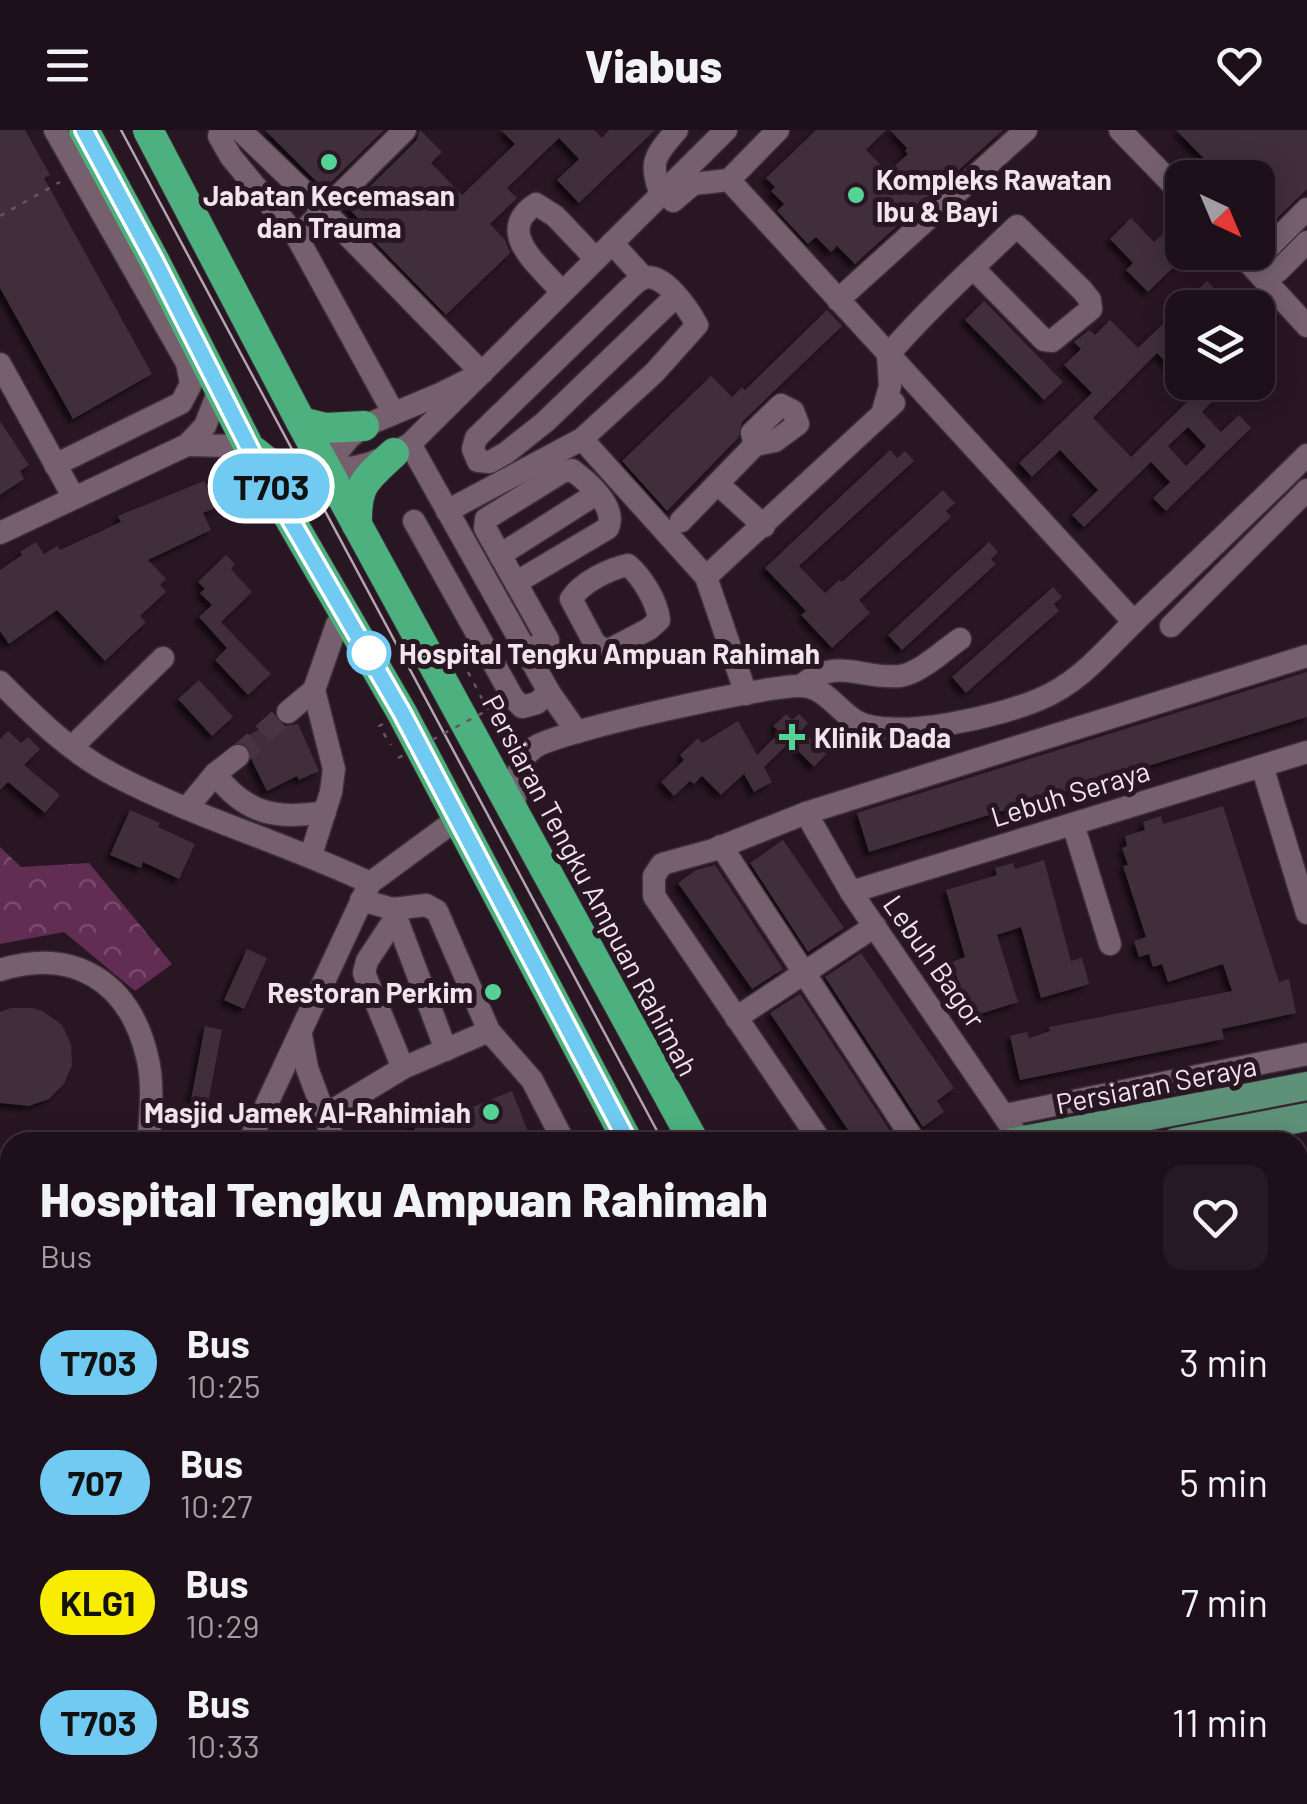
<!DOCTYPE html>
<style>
body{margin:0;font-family:Barlow,sans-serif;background:#261923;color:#f1f3f6;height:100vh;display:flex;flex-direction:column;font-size:38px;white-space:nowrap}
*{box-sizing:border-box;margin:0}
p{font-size:32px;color:#a19da2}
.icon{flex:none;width:55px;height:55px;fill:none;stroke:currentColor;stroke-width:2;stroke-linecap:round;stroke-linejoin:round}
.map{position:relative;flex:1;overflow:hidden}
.drawer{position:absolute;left:0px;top:1002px;width:1308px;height:672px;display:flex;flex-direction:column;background:#1e101a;border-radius:30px 30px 0 0;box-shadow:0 5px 25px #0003,0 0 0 2px #3c3039}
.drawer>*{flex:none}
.badge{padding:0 20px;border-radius:32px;font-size:35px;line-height:65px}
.needle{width:65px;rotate:136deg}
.fabs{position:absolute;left:1165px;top:30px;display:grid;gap:20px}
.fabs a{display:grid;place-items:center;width:110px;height:110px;border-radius:20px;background:#1e101a;box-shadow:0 5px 25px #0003,0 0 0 2px #3c3039;font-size:50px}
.map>.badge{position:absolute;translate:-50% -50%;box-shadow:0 0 0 5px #fff}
.round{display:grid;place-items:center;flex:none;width:105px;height:105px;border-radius:20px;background:#261923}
.summary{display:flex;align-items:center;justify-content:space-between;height:170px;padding:0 40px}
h1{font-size:48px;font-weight:800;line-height:75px}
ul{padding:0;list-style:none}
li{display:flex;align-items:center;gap:30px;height:120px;padding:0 40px}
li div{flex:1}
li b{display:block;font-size:38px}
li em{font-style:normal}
li .badge{min-width:110px;font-weight:700;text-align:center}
header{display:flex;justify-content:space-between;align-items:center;height:130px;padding:0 40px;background:#1e101a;font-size:45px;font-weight:800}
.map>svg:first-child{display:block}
.forest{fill:url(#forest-crowns)}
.cemetery{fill:url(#cemetery-stones)}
.building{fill:#412e3b;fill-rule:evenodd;filter:url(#shadow)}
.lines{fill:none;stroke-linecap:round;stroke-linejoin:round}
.minor-tunnel{stroke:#463540;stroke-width:22;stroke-dasharray:22 11;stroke-linecap:butt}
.minor-casing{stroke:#3d3039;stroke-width:25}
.major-casing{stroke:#3d3039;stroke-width:30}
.highway-casing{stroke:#3d3039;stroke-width:32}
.path{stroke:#675661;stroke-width:2.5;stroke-dasharray:5 8;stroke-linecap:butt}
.minor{stroke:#76606e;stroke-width:22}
.major{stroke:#5d9178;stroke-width:28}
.highway{stroke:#4cb17f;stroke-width:30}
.tram{stroke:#b3a4ae;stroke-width:2.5}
.path-bridge{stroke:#675661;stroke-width:2.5;stroke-dasharray:5 8;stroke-linecap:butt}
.line-casing{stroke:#fff;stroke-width:22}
.line{stroke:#71caf2;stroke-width:15}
.poi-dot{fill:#54d396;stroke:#281622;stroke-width:4}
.stop-dot{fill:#fff;stroke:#71caf2;stroke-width:5}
.labels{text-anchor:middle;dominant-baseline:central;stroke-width:10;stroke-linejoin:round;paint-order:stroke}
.poi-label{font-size:28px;font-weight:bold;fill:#f1e4ed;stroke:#281622;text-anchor:start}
.stop-label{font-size:28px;font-weight:bold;fill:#f1e4ed;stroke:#281622;text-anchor:start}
.street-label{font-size:28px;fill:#f1e4ed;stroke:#281622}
</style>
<header><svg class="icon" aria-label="menu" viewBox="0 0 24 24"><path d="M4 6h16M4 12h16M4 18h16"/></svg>Viabus<svg class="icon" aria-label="heart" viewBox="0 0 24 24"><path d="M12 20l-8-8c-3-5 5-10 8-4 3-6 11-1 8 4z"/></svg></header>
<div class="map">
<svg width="1307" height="1674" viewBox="0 0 1307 1674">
<defs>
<pattern id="forest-crowns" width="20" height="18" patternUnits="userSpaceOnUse" patternTransform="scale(2.5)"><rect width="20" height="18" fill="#612d53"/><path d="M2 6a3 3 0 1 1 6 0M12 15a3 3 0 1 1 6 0" fill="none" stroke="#784b6c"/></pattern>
<pattern id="cemetery-stones" width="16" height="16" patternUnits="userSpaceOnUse" patternTransform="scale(2.5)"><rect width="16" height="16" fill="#612d53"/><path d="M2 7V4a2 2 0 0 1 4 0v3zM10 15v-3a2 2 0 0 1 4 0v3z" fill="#784b6c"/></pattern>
<filter id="shadow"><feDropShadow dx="-4.5" dy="4.5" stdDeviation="2.5" flood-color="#0009"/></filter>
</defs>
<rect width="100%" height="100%" fill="#281622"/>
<!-- forest -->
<g class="forest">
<path d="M0,717L21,737L89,733L172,834L135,861L64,802L0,814Z"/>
<path d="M10,1314V1665H214L207,1674H0V1317Z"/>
<path d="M314,1665H436L439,1674H309Z"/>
</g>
<!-- cemetery -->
<g class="cemetery">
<path d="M468,1665H783L784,1674H471Z"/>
<path d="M972,1665H1197L1208,1674H982Z"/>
</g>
<!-- building -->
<g class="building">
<path d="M0,0H25L50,45L44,48L152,244L73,289L0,158Z"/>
<path d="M265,0H384L324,59Z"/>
<path d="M420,0L442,22L431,33L462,65L515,14L501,0H594L602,8L609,0H655L579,73L557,50L579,29L559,8L507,58L517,68L490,94L505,110L510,123L446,185L376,113L379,110L348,78L416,11Z"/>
<path d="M816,0H886L866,20L888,42L908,24L905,21L907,18L890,0H1003L855,134L837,116L831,122L816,107L808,114L777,81L784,74L771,61L775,57L766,48Z"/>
<path d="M1176,0H1307V59L1270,95L1258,83V48H1223Z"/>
<path d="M1131,88L1154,112L1163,104L1185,126L1148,162L1126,140L1133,133L1110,109Z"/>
<path d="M1207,151L1219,163L1204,178H1182V249L1157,223L1093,288L1131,327L1196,263L1186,252H1232L1202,282L1221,302L1239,285L1251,298L1166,381L1153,368L1170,352L1151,332L1084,397L1072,385L1098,360L1060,320L1032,347L1019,333L1092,263L1064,235L1081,219L1074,212L1089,200L1095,205L1110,190L1138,218ZM1188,297L1206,316L1186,336L1168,316Z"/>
<path d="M984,171L1063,252L1044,270L965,190Z"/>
<path d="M827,180L842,196L742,292L738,308L667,381L622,331L711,246L732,267L742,257L745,260Z"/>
<path d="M0,291L29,335L20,341L24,349L0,365Z"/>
<path d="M890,320L897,328L905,321L914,331L799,436L825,463L839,450L842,452L943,360L955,373L946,381L951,387L859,470L870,483L832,518L801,485L806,481L765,438Z"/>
<path d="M204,351L215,378L203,383L211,400L148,430L166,449L160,455L166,462L140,486L146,492L105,531L57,480L9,514L0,501V440L22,425L20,422L36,412L44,424L57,416L60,420L121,392L118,386Z"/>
<path d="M989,412L998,422L991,429L996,434L902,520L888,505Z"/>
<path d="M226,425L235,434L231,439L252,462L221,492L271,544L248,565L215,530L227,518L199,487L212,475L200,463L205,459L198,452Z"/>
<path d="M1053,457L1062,467L1054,474L1059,481L966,563L952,547Z"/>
<path d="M1307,542V587L869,722L857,683Z"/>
<path d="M199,550L233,587L212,606L178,569Z"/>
<path d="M786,584L792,590L799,584L808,593L802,600L826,624L814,637L790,612L764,637L772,652L754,662L744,644L721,665L702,646L694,654L690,651L674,666L661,652L684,630L680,625L698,608L702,613L738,591L757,625L780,602L773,596Z"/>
<path d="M277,592L284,596L298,594L319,641L299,650L297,646L267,661L252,631V621L255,619L248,605Z"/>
<path d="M8,601L21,613L28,607L40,619L24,635L60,665L45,683L8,652L0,660V609Z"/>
<path d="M1223,676L1279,852L1289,849L1296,883L1222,899L1224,909L1020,950L1010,906L1027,902L1029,908L1050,901L1049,897L1232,861L1223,834L1168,852L1162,834L1153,837L1149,824L1139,827L1134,811L1146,807L1123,736L1128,735L1122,718L1127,716L1125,706L1145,700L1143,692L1161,686L1163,694Z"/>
<path d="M130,680L160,693L158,697L195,714L179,749L143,732L141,738L110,725Z"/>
<path d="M783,710L844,798L808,822L750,733Z"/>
<path d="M1044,730L1071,831L1082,828L1089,854L1041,868L1021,797L997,805L1018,872L970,887L952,832L965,827L946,760L997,745L995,738L1013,733L1015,739Z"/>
<path d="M715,735L783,839L752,859L678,753L696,740Z"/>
<path d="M247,819L267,828L244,879L224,870Z"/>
<path d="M861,823L954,958L937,971L944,982L923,997L825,847Z"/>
<path d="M800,864L896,1010L892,1012H886L881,1004L868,1012H856L770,883Z"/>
<path d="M11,878H33L44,882L62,895L71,914L72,935L64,954L49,969L29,976L0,973V882Z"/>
<path d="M205,896L222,900L206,983L189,980Z"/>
<path d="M512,961L532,1012H415L411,1002L415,1000L407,980L424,973L433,993Z"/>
</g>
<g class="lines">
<!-- minor-tunnel -->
<path class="minor-tunnel" d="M238,626L288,582"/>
<!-- minor casing -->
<g class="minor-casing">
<g id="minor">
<path d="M55,0L187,233L191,254L181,273L55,335"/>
<path d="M221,0L219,6L231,27L297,107L393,282"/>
<path d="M240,0L324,81L482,243"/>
<path d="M1120,0L1182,64"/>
<path d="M729,50L1134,492"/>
<path d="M661,65C649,31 654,27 677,0"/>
<path d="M673,71L693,54L729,50L778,0"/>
<path d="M297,107L405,0"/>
<path d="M612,113L644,148"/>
<path d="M1239,122L1307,196"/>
<path d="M1251,135L1307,79"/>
<path d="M1278,141L1307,112"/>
<path d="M562,162C540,136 493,102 536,74L555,86L596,129"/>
<path d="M838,170L1026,0"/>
<path d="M0,234L74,368"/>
<path d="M482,243L440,264L364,296L349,308L325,337C357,342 383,330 410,314L726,0"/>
<path d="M781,275L793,281L798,294L775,311L755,315L752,303Z"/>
<path d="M883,281L890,256L888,225C928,179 973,138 1017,96L1082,160L1090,170L1091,179L1052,211L1044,210L973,138"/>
<path d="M582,309L706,447L746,564"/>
<path d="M410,314L549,562L577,602"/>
<path d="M187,315L233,316L253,325"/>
<path d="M719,355L764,396"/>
<path d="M447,381L582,309L654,243L697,195C689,180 664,142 644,148C638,150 635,154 630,158L476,308L473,319L478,331L490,332L506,323L545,292L676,166"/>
<path d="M414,391L513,568L522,577L537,573L549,562"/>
<path d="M681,391L755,315"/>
<path d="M0,403L187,315L205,296L219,260"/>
<path d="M500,425L596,364"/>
<path d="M628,435C642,447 657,471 659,490L649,499L607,521L595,514L571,469C582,452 609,439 628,435Z"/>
<path d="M706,447L894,273"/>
<path d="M517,452L608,398C617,377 588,352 572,340L562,342L486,389L485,398L548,510L526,522"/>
<path d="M1171,496L1307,360"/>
<path d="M0,552C35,587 70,622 114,645C196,688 286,713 370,753L457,689"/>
<path d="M802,555C839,526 861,550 900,546C920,543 944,520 960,509"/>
<path d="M288,582L314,560"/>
<path d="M72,617L163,528"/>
<path d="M1262,636L1307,783"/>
<path d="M215,644C246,684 276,690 325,682"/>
<path d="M187,678L215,644L238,626"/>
<path d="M514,680C516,659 515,630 535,617C559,601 767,555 800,556C825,556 837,580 856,591C893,612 1001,586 1040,569C1081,552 1107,518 1138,488C1195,434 1251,380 1307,325"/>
<path d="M806,683L851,762L1021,1011"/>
<path d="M1073,694L1110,814"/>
<path d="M721,716L915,1012"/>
<path d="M311,725L331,662L334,639L314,560L337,494L348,486"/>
<path d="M851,762L1307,622"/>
<path d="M361,770L393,779L426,775L437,781L489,901L532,950L564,1012"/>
<path d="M393,779L446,920"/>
<path d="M396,787L367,831L364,843L403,938"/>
<path d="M0,840C73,817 129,851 147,926C154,952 151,986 148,1012"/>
<path d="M736,888L875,796"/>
<path d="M301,905L307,938L332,1005L327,1012"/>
<path d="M325,985L403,938L489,901"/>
<path d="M1005,985L1307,924"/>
<path d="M249,1012L368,757"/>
<path d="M821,1012L654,766V746L662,734L713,720L806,683L1307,526"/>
<path d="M1298,1186L1307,1182"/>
<path d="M1298,1281L1307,1277"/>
<path d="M43,1674L50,1665"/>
</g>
</g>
<!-- major casing -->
<g class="major-casing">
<g id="major">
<path d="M1013,1012L1307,956"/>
<path d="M1175,1012L1307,987"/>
</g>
</g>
<!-- highway casing -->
<g class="highway-casing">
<g id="highway">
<path d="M84,0L154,130L253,325L402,583L628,1012"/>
<path d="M148,0L301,292L694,1012"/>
<path d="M301,292L326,298L364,296"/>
<path d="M255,322C281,345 292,343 325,337"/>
<path d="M357,395C356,354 365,350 394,323"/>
<path d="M1298,1632L1307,1638"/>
<path d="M1262,1665L1275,1674"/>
</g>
</g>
<!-- path -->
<g class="path">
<path d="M0,86L60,52"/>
<path d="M468,542L488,580"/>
<path d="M383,594L379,596L391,615"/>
</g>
<!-- minor -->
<use href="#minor" class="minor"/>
<!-- major -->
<use href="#major" class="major"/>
<!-- highway -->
<use href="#highway" class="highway"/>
<!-- tram -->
<g class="tram">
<path d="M121,0L663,1012"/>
<path d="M1298,1644L1307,1650"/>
<path d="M1270,1665L1284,1674"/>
</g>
<!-- path-bridge -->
<path class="path-bridge" d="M398,628L488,580"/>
</g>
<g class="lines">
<!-- line casing -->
<g class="line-casing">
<path id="line" d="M84,0L154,130L253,325L402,583L628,1012"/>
</g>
<!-- line -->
<use href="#line" class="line"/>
</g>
<!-- markers -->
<g class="poi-dot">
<circle cx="329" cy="32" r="10"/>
<circle cx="856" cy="65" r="10"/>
<path d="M787 592h10v10h10v10h-10v10h-10v-10h-10v-10h10z"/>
<circle cx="493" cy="862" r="10"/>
<circle cx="491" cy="982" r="10"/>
</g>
<circle class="stop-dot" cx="369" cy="523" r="20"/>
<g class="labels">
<!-- poi labels -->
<g class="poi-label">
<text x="876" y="49">Kompleks Rawatan<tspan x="876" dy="32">Ibu &amp; Bayi</tspan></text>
<text x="329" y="65" text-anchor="middle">Jabatan Kecemasan<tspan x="329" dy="32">dan Trauma</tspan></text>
<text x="814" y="607">Klinik Dada</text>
<text x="473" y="862" text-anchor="end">Restoran Perkim</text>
<text x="471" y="982" text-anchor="end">Masjid Jamek Al-Rahimiah</text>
</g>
<!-- stop labels -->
<g class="stop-label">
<text x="399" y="523">Hospital Tengku Ampuan Rahimah</text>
</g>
<!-- street labels -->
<g class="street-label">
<text transform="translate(1070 663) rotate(-17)">Lebuh Seraya</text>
<text transform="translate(591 755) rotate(62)">Persiaran Tengku Ampuan Rahimah</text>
<text transform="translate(935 831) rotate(55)">Lebuh Bagor</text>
<text transform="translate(1156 954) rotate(-11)">Persiaran Seraya</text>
</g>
</g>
</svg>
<div class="fabs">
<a><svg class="needle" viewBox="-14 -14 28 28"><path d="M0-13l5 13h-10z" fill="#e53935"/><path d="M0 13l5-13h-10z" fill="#a19da2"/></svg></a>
<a><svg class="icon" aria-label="layers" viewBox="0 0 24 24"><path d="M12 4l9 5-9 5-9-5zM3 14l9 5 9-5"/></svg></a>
</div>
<b class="badge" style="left:271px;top:356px;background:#71caf2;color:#111">T703</b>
<section class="drawer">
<div class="summary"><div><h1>Hospital Tengku Ampuan Rahimah</h1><p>Bus</p></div><a class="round"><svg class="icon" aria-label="heart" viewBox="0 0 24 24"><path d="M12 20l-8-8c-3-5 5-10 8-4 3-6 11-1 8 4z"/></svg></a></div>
<ul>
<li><span class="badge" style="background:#71caf2;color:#111">T703</span><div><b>Bus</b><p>10:25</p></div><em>3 min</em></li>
<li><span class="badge" style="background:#71caf2;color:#111">707</span><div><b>Bus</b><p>10:27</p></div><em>5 min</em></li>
<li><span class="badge" style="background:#f8ed00;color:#111">KLG1</span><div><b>Bus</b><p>10:29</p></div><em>7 min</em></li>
<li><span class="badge" style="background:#71caf2;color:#111">T703</span><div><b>Bus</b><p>10:33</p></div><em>11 min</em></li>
</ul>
</section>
</div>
